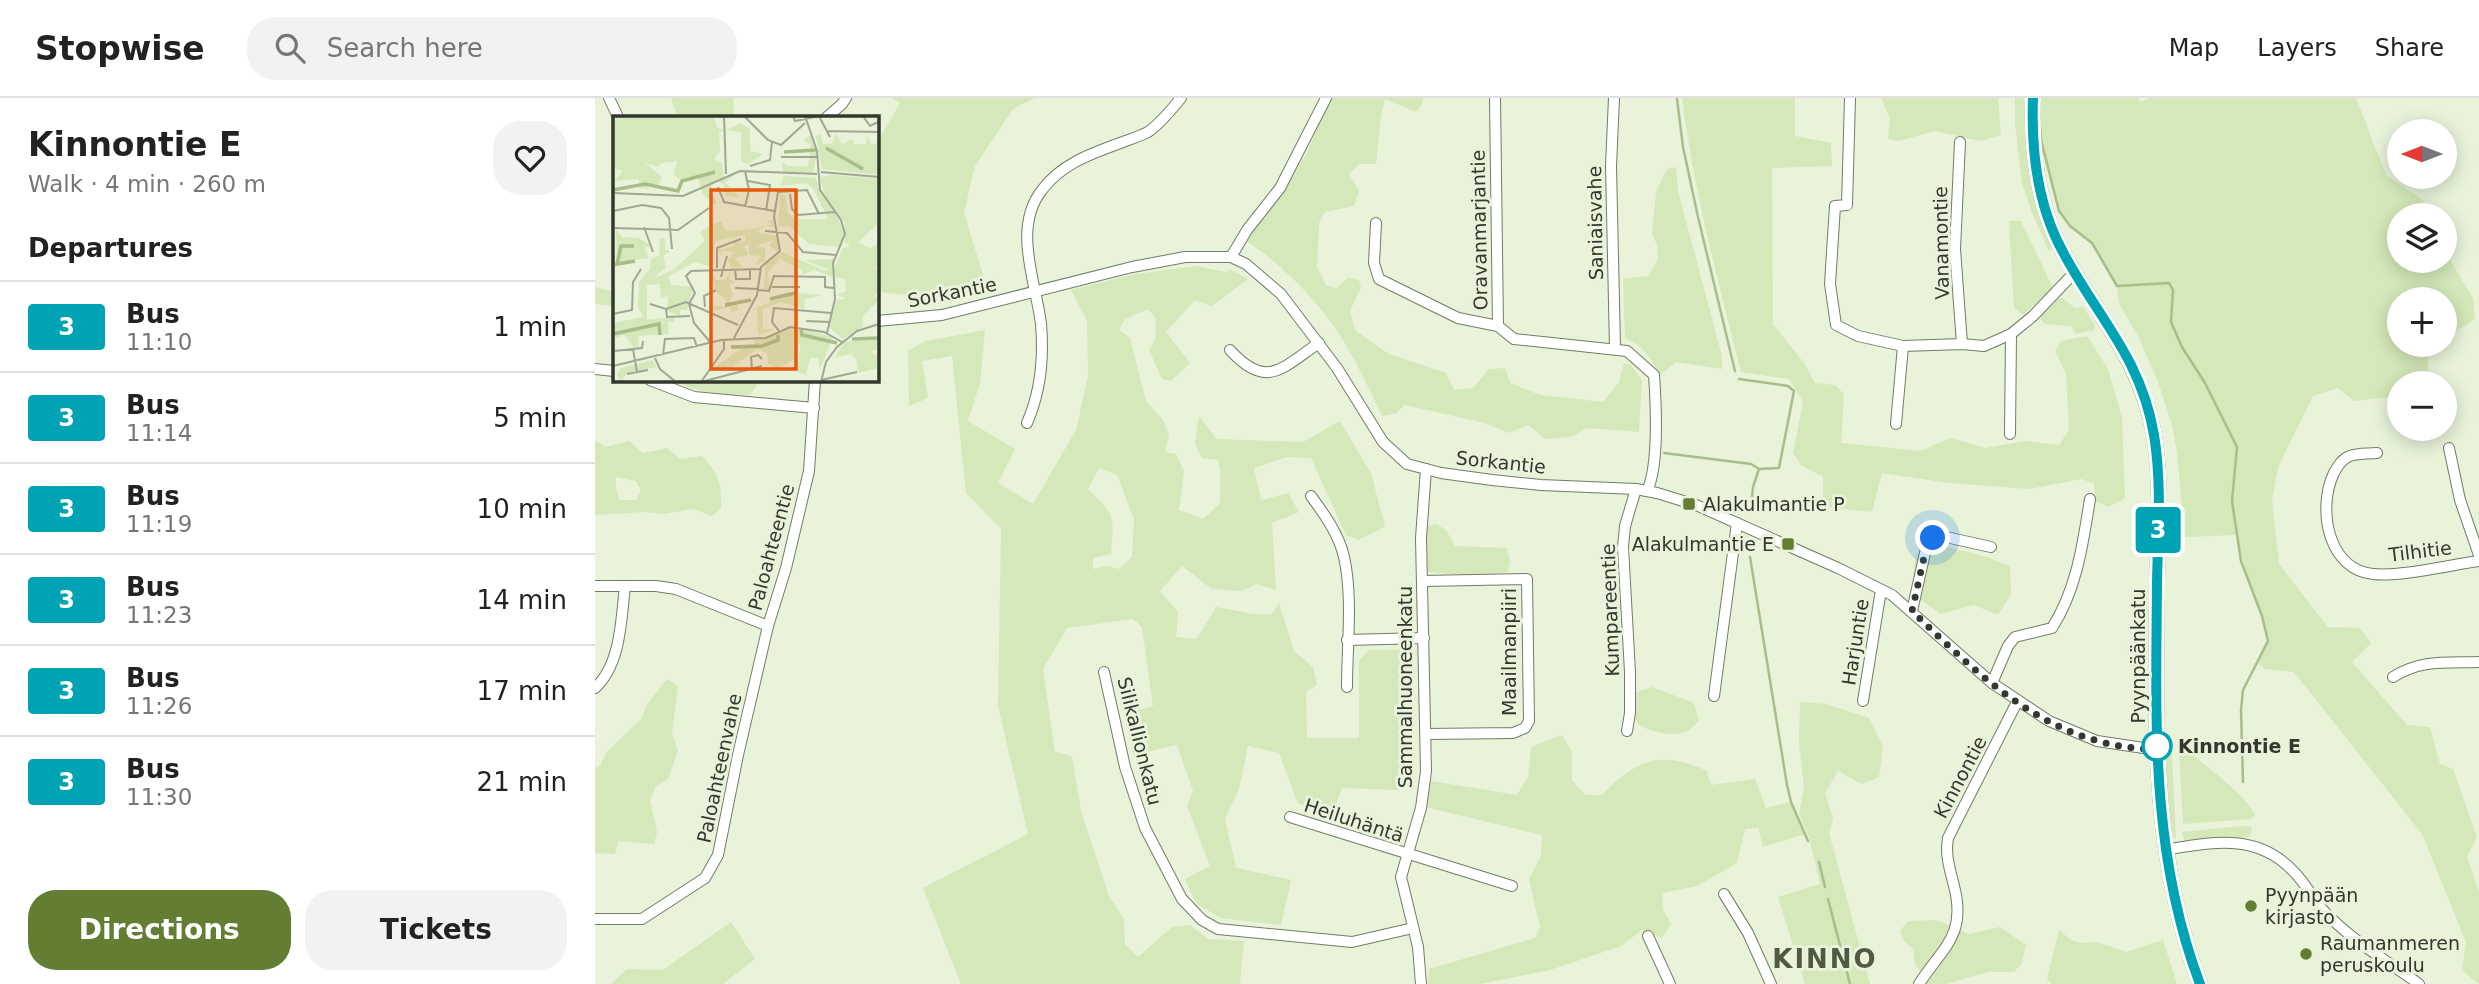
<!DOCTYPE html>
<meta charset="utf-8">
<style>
body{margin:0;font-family:"DejaVu Sans",sans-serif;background:#f2f2f2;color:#222;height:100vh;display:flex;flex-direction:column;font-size:26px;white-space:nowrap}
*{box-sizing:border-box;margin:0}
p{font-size:23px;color:#767676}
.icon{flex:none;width:38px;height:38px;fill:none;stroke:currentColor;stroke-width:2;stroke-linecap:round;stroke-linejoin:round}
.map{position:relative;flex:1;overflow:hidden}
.side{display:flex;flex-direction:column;background:#fff;width:595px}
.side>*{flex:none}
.badge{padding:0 14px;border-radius:5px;font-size:24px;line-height:46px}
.needle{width:46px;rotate:270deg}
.fabs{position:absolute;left:1792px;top:21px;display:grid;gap:14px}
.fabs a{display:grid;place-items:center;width:70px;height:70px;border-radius:50%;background:#fff;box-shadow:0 4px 18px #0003;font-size:35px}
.you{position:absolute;width:35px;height:35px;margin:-18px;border:5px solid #fff;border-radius:50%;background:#1a73e8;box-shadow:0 0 0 10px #1a73e833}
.map>.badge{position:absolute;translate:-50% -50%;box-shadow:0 0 0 4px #fff}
h2{padding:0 28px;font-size:26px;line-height:63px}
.round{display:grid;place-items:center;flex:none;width:74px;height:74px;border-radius:28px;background:#f2f2f2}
.overview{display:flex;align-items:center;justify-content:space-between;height:119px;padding:0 28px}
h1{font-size:33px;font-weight:600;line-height:52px}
.cta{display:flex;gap:14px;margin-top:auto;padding:14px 28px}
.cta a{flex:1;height:80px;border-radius:28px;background:#637e33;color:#fff;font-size:28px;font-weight:600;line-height:80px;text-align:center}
.cta a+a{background:#f2f2f2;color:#222}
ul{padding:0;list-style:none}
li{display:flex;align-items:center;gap:21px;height:91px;padding:0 28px;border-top:2px solid #e0e0e0}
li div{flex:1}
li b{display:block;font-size:26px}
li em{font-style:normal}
li .badge{min-width:77px;font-weight:700;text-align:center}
header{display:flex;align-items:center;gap:42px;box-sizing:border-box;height:98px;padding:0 35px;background:#fff;border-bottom:2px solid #e0e0e0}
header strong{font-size:33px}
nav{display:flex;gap:38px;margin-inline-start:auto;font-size:24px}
.search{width:490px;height:63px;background:#f2f2f2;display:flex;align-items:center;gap:18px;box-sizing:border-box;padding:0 24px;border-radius:28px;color:#767676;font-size:26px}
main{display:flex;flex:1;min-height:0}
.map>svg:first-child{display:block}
.green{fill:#d4e8b9;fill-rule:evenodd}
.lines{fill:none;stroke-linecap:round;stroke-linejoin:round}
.stream{stroke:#a8be8a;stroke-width:2.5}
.minor-casing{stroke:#727c66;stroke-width:12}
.major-casing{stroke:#727c66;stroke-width:16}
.minor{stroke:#fff;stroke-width:10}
.major{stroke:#fff;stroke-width:14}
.line-casing{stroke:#fff;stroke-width:16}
.line{stroke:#00a3b4;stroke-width:10}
.walk{stroke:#33382e;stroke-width:7;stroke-dasharray:0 12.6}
.poi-dot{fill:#637e33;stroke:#e8f3da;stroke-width:2.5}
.stop-dot{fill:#fff;stroke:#00a3b4;stroke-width:3.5}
.labels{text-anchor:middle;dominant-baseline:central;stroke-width:6;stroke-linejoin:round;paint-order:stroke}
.street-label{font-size:19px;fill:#33382e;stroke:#e8f3da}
.poi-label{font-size:19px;fill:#33382e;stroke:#e8f3da;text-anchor:start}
.stop-label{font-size:19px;font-weight:bold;fill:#33382e;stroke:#e8f3da;text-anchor:start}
.district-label{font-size:26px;font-weight:bold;letter-spacing:2px;fill:#505944;stroke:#e8f3da}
.inset-river{fill:none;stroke:#a8be8a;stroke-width:3.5}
.inset-road{fill:none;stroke:#a0a895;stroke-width:2}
.view{fill:#e8590c;fill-opacity:0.15;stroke:#e8590c;stroke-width:3.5}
.inset-edge{fill:none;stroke:#33382e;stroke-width:3.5}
</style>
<header>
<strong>Stopwise</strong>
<div class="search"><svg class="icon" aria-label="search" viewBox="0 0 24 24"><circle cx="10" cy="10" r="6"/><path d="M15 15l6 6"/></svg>Search here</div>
<nav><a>Map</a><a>Layers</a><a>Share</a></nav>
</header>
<main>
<section class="side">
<div class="overview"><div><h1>Kinnontie E</h1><p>Walk · 4 min · 260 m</p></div><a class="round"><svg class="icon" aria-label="heart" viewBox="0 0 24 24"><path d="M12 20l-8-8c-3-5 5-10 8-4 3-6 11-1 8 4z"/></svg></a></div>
<h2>Departures</h2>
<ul>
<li><span class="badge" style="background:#00a3b4;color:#fff">3</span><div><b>Bus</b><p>11:10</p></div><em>1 min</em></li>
<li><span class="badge" style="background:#00a3b4;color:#fff">3</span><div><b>Bus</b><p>11:14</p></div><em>5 min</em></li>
<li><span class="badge" style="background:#00a3b4;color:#fff">3</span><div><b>Bus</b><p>11:19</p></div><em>10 min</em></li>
<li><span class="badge" style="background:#00a3b4;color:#fff">3</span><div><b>Bus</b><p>11:23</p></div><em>14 min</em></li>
<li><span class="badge" style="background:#00a3b4;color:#fff">3</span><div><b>Bus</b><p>11:26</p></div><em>17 min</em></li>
<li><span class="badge" style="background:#00a3b4;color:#fff">3</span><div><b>Bus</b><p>11:30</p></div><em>21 min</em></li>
</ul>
<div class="cta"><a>Directions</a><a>Tickets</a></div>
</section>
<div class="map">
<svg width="1884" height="886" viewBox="0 0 1884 886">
<rect width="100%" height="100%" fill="#e8f3da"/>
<!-- green -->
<g class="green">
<path d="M76,0H138L139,19H82Z"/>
<path d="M297,0H440L418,11L380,68L369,115L389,180C354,191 319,202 282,193V45L305,5Z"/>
<path d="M734,0H828V5L821,14L790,1L786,18L781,66H764L754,76L764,93L759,108L730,114L724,125L722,169L731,187L741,190L753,180L764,182L766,190L755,213L761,233L794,256L851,275L859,292L878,290L894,271L910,270L915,285L945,297L1008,304L1024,284L1029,266H1035L1047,282L1044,334L992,330L976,339L950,341L933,327L914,335L890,325L810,307L800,316L787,318C776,295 765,271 752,249C731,211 688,166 651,143L694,85L713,53Z"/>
<path d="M1087,0H1200V38L1236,45L1237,68L1177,70L1178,226L1209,265L1220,285L1240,287L1249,296L1246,345L1326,353L1355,340L1390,350L1431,343L1464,347L1474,332L1471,276L1460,253L1466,243L1492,238L1513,271L1527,320L1530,400L1514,409L1500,403L1499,385L1486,381L1434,391L1354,385L1287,375L1277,414L1228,409V379L1206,367L1198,355L1208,304L1194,281L1146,274C1123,183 1099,93 1087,0Z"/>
<path d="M1286,0H1403L1406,37L1386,43L1339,33L1304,43L1293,41L1295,21Z"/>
<path d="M1420,0H1429C1429,54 1435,99 1457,149L1454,153L1437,115L1427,85L1420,26Z"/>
<path d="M1446,0H1544L1545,4L1554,0H1761L1791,77L1828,102L1833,117H1804V163H1850V154L1878,200L1880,221L1850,240V201H1804V247H1840L1833,261V285H1804V298L1759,303L1743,290L1718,298L1683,369L1677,403L1684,466L1733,529L1765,530L1776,545L1757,564L1812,627L1835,629L1845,666L1858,671L1882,739L1872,759L1884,794V886L1867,872L1871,844L1827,736L1699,574L1670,571L1663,565L1673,543C1664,507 1648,474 1643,437L1589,439L1585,434L1587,410L1582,354L1577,327L1563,284L1544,240L1524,205L1522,188L1497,145L1475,128L1464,113L1446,42L1443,9Z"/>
<path d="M1081,69L1083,93L1127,258V271L1081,264L1065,277C1056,260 1048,247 1030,240L1028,181L1053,178L1063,161L1062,147L1057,136L1061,94L1072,71Z"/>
<path d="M1414,123H1426L1458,190L1428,217L1419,210Z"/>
<path d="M601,168L631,174L635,171L653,181L617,208L600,202L571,234L595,265L576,283L567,281L554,252L560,242L561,221L553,211L529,222L524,232L535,240L551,303L568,322L574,336L570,354L581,356L589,373L584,412L608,421L625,405V372L623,362L607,360L600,346L604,318L622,341L708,344L745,323L776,375L790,429L763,442L751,437L716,360L692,359L659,370L666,402L693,395L704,414L677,425L681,492L661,486L647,493L617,491L587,468L565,493L583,514L581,539L602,541L621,509L658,516H677L684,505L699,553L718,569L722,587L711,594L712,640H764V563L774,552H807L814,561L817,677L802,692L747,690L738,714L703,706L684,655L653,648L644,691L630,721L641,770L696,782L686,827L625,820L601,805L590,781L615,768L592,708L598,693L582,647L538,657L530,615L558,608L547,529L538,521L472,530L448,571L460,654L477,658L486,713L514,798L529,822L530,846L543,859L577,829L595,827L613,841L649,843L645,886H366L328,790L433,736L403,608L406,431L371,395L357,258L327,263L333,300L314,308L313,252L331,243L390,232L385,285L373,323L420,351L403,385L438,406L481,332L493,278L492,223L476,192L541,176ZM504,370L522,377L539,421L537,459L524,471L513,468L498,471V460L516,456C519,419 521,418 493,391Z"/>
<path d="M0,189L19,194V208L0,206Z"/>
<path d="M1467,200L1480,210L1488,209L1500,227L1499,232L1481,236L1476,228L1450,226L1445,220L1463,201Z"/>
<path d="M80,282H162L161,288L155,297C129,296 102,296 80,282Z"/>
<path d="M0,342L10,349L34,343L48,355L72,350L85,361L107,358C124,376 127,386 126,411L117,418L98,411L69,416L50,414L0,417ZM21,379L41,383L46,393L41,402H25L21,391Z"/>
<path d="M841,426L851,432L860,448L912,450L915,463L913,474L877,478L834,474C825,461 830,443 832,428Z"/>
<path d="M1345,447L1388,458L1415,468L1416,496L1403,517L1379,507L1346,516L1316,495L1321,456Z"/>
<path d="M72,581L83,588L77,636L83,653L73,681L61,688L55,702L62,734L59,746L23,743L20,756L0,755V671L5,668L11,655L46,621L53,605Z"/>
<path d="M1057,589L1099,605L1104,623C1100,626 1095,632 1090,634C1079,639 1049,634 1041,623C1036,615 1039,603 1040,595Z"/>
<path d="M1205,604L1231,606L1274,620L1288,649L1284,679L1267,686L1243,673L1230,695L1238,720L1234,735L1275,886H1210L1183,799L1225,786L1214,739L1204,715L1209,690L1204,645Z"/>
<path d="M1570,636L1576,637L1581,742L1573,728Z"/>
<path d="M967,637L977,654V682L990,697H1007C1041,662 1065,651 1112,673L1116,687L1160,681L1171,710L1196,704L1210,736L1168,749L1163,730L1150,731L1142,765L1102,788L1067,795L1068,812L1076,826L1067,840L1047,832L1026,848L955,872L885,886H833L834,871L940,840L945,829L934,781L946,758L947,737L831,709L836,683L922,697L933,679L936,649Z"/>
<path d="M1584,651H1590C1608,666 1653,698 1660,718L1656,721L1588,726Z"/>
<path d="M1646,728L1656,729L1657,732L1654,739L1590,744L1587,734Z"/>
<path d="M1341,822L1374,836L1405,829L1431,847L1427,865L1419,874H1393L1351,886H1329L1331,881L1320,866L1318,851L1310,844L1305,833L1313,823Z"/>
<path d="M136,824L160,861L128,886H16L32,871L68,872Z"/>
<path d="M1464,832L1476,842L1487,845L1502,844L1531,854L1568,842L1582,886H1457L1452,881Z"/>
</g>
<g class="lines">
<!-- stream -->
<g class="stream">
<path d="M1082,1L1088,49L1103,119L1140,273"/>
<path d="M1445,29L1446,42L1464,113L1475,128L1497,145L1522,188L1574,185L1578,192L1576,224L1587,249L1610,285L1642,349L1637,403L1646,463L1667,518L1673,543L1648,592L1646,612L1648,684"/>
<path d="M1144,281L1193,288L1199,293L1184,370L1164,371L1158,389L1156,410"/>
<path d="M1069,355L1156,366L1164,371"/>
<path d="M1155,459L1192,687L1196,704L1213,743"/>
<path d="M1224,764L1230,789"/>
<path d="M1233,801L1255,886"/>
</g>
<!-- minor casing -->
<g class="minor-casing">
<g id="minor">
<path d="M14,0L23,19"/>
<path d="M900,0L903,228L919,241L1032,253L1059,277C1061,305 1064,368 1052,393"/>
<path d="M1019,0L1016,68L1020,250"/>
<path d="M1255,0L1252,107L1240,108L1235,186L1241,227L1263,238L1308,248L1367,246L1389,248L1416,236L1438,218L1480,174"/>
<path d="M232,19L247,6L251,0"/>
<path d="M1365,44L1360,151L1367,246"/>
<path d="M781,125L779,165L784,181L863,220L903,228"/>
<path d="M636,159L652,132L685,90L731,0"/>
<path d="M282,223L347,217L537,169L590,159H636L651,166L686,196L742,270L788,344L812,366L846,375L897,382L946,387L1041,391L1062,395L1101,407L1243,470L1297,497L1397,585L1454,623L1502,643L1562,652"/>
<path d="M635,252C672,293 688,269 724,245"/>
<path d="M0,271L19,273"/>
<path d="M55,282L99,299L219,310"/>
<path d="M432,325C446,293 449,261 446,226C441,184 417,130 447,92C467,65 498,55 528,44C536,41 545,38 553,34C566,25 576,12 586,0"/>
<path d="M1301,326L1308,248"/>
<path d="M1415,336L1416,236"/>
<path d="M1854,350L1865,402L1884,457"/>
<path d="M1782,355C1773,356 1763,355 1755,358C1746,361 1739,373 1736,382C1724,416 1734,471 1778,476C1805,479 1855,467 1884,463"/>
<path d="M716,398C729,416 744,436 749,459C758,498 752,548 752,589"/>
<path d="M827,483L932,481L934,623L930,630L918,635L831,636"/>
<path d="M0,488H61L81,491L173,528"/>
<path d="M1317,513L1332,446L1338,440L1351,439L1396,449"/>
<path d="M752,542L829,540"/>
<path d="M509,574L530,669L550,730L587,801L607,822L623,831L757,844L818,830"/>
<path d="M1798,579C1826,561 1852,565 1884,564"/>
<path d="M1397,585L1413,548L1420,539L1457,530C1482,491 1488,445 1495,401"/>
<path d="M0,590C26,566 26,522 30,488"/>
<path d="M1119,598L1142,425"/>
<path d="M1268,603L1286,492"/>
<path d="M1032,633L1035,615V574L1028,449L1030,428L1041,391"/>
<path d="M695,719L917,788"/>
<path d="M1569,752C1619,744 1663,734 1700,775C1710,785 1717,799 1726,810C1754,841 1791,862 1824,886"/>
<path d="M1129,796L1153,835L1176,886"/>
<path d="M0,821H47L110,780L123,757L143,657L173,528L191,470L214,373L220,282"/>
<path d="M1053,838L1075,886"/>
<path d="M826,886L823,849L806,779L826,710L831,673L826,440L831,371"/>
<path d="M1324,886C1347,850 1372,838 1359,788C1355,771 1350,758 1353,740L1422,604"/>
</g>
</g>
<!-- major casing -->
<g class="major-casing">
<path id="major" d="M1438,0C1436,52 1442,107 1468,154C1502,218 1546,261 1559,337C1567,385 1563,435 1562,484C1561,623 1555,754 1605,886"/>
</g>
<!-- minor -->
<use href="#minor" class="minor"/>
<!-- major -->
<use href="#major" class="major"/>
</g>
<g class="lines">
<!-- line casing -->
<g class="line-casing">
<path id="line" d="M1438,0C1436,52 1442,107 1468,154C1502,219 1546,259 1559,337C1567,385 1563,435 1562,484C1561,623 1555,754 1605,886"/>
</g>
<!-- line -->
<use href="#line" class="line"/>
<!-- walk -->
<path class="walk" d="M1338,440L1332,446L1317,513C1371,565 1429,623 1503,643C1522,649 1542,650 1562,652V648"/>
</g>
<!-- markers -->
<g class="poi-dot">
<rect x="1087" y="399" width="14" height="14" rx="3.5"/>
<rect x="1186" y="439" width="14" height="14" rx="3.5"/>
<circle cx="1656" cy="808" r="7"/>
<circle cx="1711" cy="856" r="7"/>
</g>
<circle class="stop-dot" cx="1562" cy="648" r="14"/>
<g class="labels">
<!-- street labels -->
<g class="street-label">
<text transform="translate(1000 125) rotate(-91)">Saniaisvahe</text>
<text transform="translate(884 132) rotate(-91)">Oravanmarjantie</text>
<text transform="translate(1346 145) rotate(-91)">Vanamontie</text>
<text transform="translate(357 194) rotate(-11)">Sorkantie</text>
<text transform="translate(906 364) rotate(6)">Sorkantie</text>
<text transform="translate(176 449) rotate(-75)">Paloahteentie</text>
<text transform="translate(1825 453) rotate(-7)">Tilhitie</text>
<text transform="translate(1015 512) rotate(-92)">Kumpareentie</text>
<text transform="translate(1260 544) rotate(-81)">Harjuntie</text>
<text transform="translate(914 554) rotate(-90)">Maailmanpiiri</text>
<text transform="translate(1543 558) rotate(-90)">Pyynpäänkatu</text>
<text transform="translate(810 589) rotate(-90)">Sammalhuoneenkatu</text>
<text transform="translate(545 643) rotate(76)">Silikallionkatu</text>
<text transform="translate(124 670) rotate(-78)">Paloahteenvahe</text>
<text transform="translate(1365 679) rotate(-62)">Kinnontie</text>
<text transform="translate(759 722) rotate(18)">Heiluhäntä</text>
</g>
<!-- poi labels -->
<g class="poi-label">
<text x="1108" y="406">Alakulmantie P</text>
<text x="1179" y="446" text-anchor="end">Alakulmantie E</text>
<text x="1670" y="797">Pyynpään<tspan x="1670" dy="22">kirjasto</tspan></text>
<text x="1725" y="845">Raumanmeren<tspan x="1725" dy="22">peruskoulu</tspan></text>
</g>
<!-- stop labels -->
<g class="stop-label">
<text x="1583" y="648">Kinnontie E</text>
</g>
<!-- district labels -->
<g class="district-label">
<text x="1230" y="861">KINNO</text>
</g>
</g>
<!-- overview -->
<g transform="translate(18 18)">
<rect width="266" height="266" fill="#e8f3da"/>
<path d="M0,0H100L104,11L111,15L106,16L107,35L101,43L109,47L111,61L123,58L112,66L127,82L112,80L111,68L103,65L97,73L104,87L101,89L89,77L85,62L91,58L69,65L61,59L64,45L48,47L46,51L32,47L49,61L44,71L35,68V73L26,72V63L1,65L10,55L0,52ZM127,7L137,13V35L150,38L135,48L128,45V16L114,14ZM207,18L210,28H219L223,18L229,28L240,23L241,28H253L254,19L258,28L266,27V59L209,53L203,20ZM197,19L204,37L200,56L204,55L201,57H186L170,56L169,45L174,50H195L198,28L190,25ZM219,59L266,63V107L245,126L258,133L266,126V150L253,154L266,151V176L259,182L266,179V184L250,199V210L230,223L216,211L223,185L233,182L224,179L233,175L232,163L221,161L220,155L230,132L237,130L232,125V107L212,80L207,61ZM171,60L202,62L227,106L231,116L226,131L196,128L176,110L165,111L167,78L173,79L174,96L182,103H215L200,72L193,67L167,70ZM153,104H159L161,111L152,110L144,116L164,120L165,136L156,129L161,124L143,130L152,132V145L142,149L148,140L136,139V128L131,130L135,139L122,142L130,151L118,152L115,144L121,136L109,135L108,140L105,134L121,130L120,125L132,126V119L102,125L98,151L82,146L56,160L58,169L80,171L74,194H67V200L54,195L55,180L48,182L47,168L34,169V204L61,201V206H55L56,218L26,220L25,231H20L12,219L0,222V207L30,201L25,191L26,166L37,153L38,143L46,139L47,122H52V134L57,135L50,140L53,151L41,162L60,154L92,125L87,116L94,111L108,105L113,115L141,113L158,108ZM3,113L9,121L26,122L38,130L31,131L36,142L0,147L4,144ZM169,136L210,154H217L191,144L220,143L219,161L201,154L189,159V154L167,143L155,156L157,173H151L152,149ZM98,153L103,164H112L118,154L116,162L122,166L116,168L120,178L115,188L125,189L124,195L118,196L117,191L96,196L95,190H112L113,184L103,176ZM183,177L210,179L192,183L191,193L168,186L150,193V213H163L145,219L144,191ZM179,211L220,221L207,253L205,242H197L193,259L185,256L187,230L183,221L185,241L164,253L155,248L154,237L144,233L119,251L96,255L129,232L141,230V225ZM266,223L263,234L257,235L266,242V252L245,257L243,242L238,239L245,236L221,242L232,226ZM40,244L44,251L14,257L9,264L19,266H7L4,258L8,252Z" fill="#d4e8b9"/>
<path class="inset-river" d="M213,32L250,53M171,36L203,34M0,74L32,68L65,75L69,65L102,56M21,130H8L4,148L22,145M157,183L182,177M112,189L138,184M188,214L189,219L224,227M0,218L46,208L47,219M239,223L266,222M118,231L149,230L165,224V219"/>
<path class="inset-road" d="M111,0L113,58M131,0L155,24L168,29L192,7M180,0L182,5L207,0M192,0L204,35L207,74L228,104L232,118L220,147L222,183L214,217M206,0L217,21M250,0L257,10L265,6M214,15L266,16M168,41H205M137,50L157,44L159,26M132,55L136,74L132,91M208,56L266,61M135,65L157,69L153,95M105,71L111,86L161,95M0,77L70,80L127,55L204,58M177,78L179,93L185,99L222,96M0,95L29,89L48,92L56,102L59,133M31,111L40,136M2,112L65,114L96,92M152,115L174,117L190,136L223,139M104,152V132L128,123M122,153L123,163H137V153M108,161L114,140M159,171H187M122,172L145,173M145,174L156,175L161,160L212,161V171L221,172M37,188L53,193L73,186L125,209M76,188L82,177L73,160L78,155L147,153M76,188L81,207L98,227M92,191L91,180L103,174M53,193L54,201L77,200M0,198L19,194L20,166L28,153M193,205L216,206M166,215L159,206L161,192L218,197M121,222L144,179L148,151L167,135L161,101L165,76L194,74L206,98M20,233L24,256M1,235L29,232L30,225M50,239L52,223L81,222L84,231M42,242L47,253L63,266M0,250L108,224L153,222L177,211L211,216L229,226M139,253L138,241L145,239L149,243M14,258L35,254M208,264L244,256M88,266L149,250M88,266L111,233V224M208,266L213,246L224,231L244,215L266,208"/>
<path class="view" d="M98,74H183V253H98Z"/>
<rect width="266" height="266" class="inset-edge"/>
</g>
</svg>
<div class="fabs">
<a><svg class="needle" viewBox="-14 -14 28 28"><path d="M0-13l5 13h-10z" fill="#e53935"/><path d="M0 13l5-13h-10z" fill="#767676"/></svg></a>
<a><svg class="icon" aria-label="layers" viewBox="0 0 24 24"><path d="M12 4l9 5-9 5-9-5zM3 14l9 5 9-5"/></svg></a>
<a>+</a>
<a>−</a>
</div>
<div class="you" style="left:1338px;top:440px"></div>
<b class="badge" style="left:1563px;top:432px;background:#00a3b4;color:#fff">3</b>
</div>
</main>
